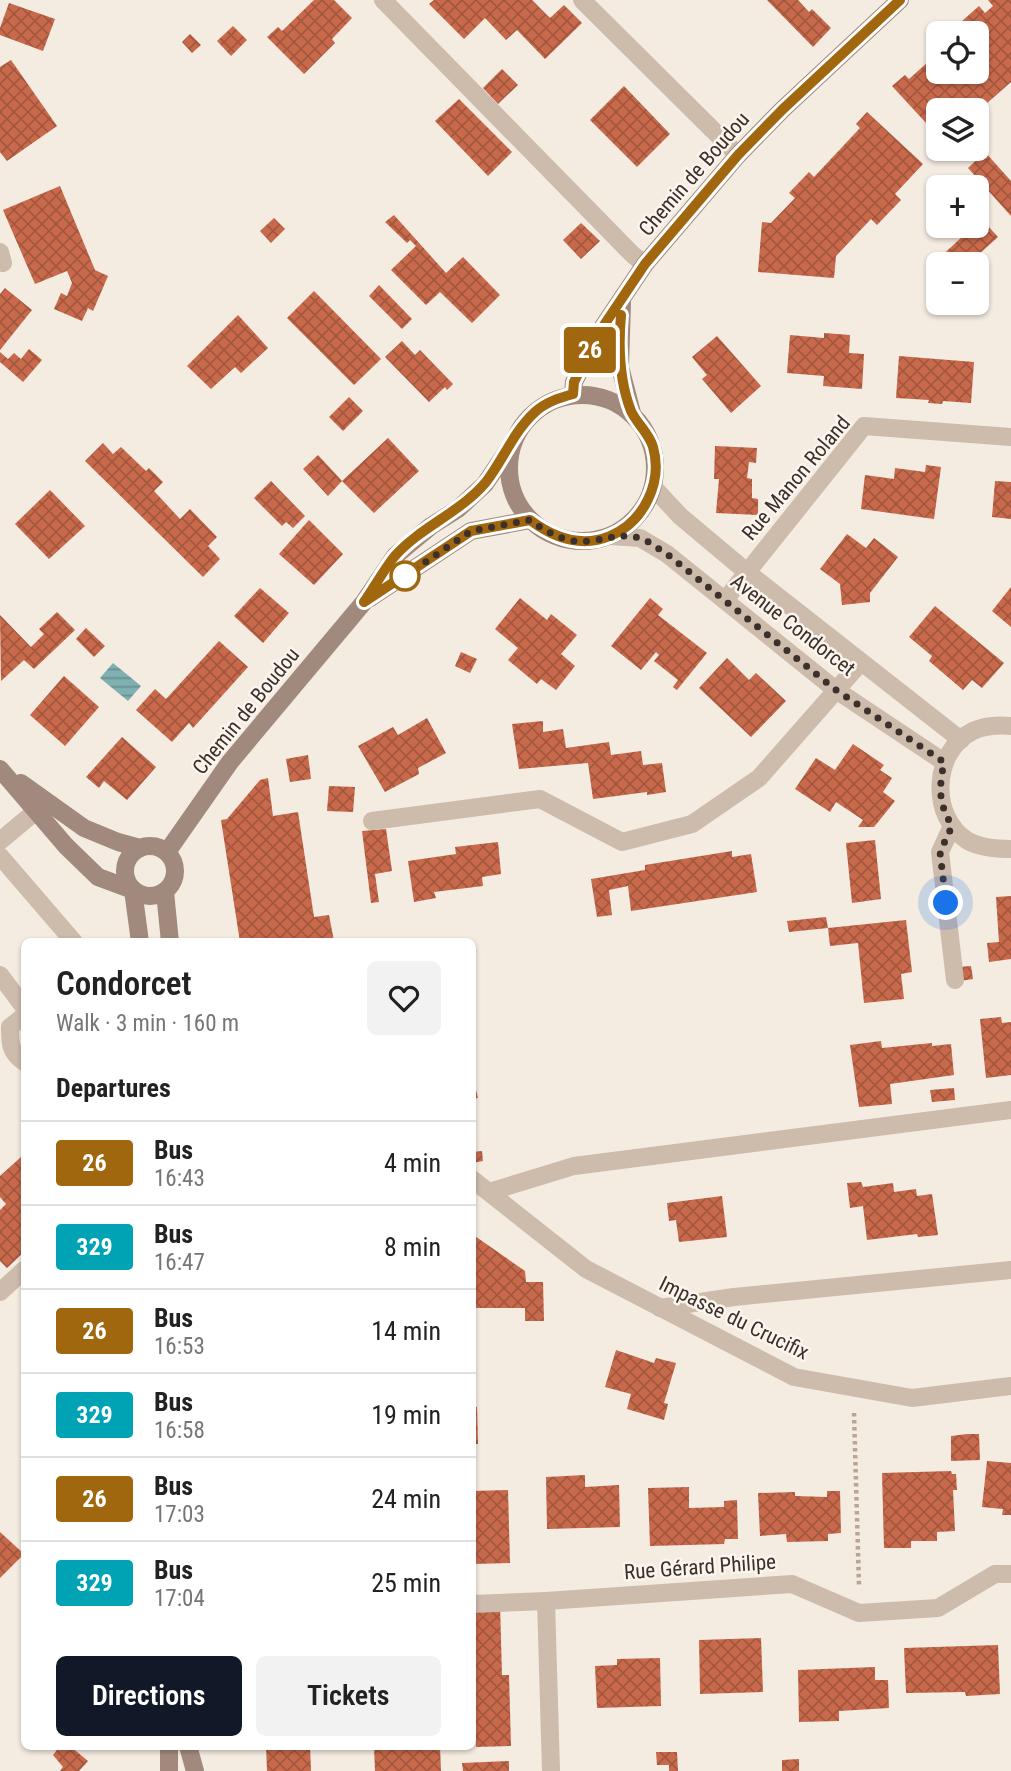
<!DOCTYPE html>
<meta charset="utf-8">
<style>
body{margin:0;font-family:"Roboto Condensed",sans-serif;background:#f2f2f2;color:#222;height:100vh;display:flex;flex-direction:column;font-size:26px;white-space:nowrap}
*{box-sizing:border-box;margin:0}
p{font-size:23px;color:#767676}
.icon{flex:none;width:38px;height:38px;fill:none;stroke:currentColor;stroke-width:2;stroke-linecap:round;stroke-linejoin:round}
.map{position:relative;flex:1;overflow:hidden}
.sheet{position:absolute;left:21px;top:938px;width:455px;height:812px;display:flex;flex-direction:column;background:#fff;border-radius:10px;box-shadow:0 2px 5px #0004}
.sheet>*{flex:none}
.badge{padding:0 14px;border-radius:5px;font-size:24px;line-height:46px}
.tools{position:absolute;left:926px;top:21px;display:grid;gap:14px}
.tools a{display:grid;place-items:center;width:63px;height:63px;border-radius:10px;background:#fff;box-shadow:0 2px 5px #0004;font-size:35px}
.you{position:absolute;width:35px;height:35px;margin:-18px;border:5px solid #fff;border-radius:50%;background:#1a73e8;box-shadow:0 0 0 10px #1a73e833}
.map>.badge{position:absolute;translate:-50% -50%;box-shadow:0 0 0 4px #fff}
h2{padding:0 35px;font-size:26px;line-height:63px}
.round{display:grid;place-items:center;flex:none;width:74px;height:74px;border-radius:10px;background:#f2f2f2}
.head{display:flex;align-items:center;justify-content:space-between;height:119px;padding:0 35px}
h1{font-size:33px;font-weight:600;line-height:52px}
.primary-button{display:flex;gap:14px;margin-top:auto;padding:14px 35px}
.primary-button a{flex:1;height:80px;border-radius:10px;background:#111827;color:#fff;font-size:28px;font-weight:600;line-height:80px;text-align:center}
.primary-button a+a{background:#f2f2f2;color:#222}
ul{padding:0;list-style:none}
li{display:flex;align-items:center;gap:21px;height:84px;padding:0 35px;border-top:2px solid #e0e0e0}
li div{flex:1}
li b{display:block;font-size:26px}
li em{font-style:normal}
li .badge{min-width:77px;font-weight:700;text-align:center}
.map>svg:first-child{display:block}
.water{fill:url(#water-rules)}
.building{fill:url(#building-cross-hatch)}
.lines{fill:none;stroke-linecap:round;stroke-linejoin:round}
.path{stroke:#b9a596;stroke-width:4.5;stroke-dasharray:3.5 3.5;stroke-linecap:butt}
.lane{stroke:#cdbbac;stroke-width:18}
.street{stroke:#cdbbac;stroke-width:18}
.secondary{stroke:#a18a7d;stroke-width:18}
.line-casing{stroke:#fff;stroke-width:16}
.line{stroke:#a0670f;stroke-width:10}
.walk{stroke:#3b302b;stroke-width:7;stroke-dasharray:0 12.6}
.stop-dot{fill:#fff;stroke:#a0670f;stroke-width:3.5}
.labels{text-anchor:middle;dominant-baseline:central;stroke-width:5;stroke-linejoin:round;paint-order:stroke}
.street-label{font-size:21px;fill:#3b302b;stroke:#fbf5ee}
</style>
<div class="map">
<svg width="1011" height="1771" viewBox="0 0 1011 1771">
<defs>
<pattern id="water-rules" width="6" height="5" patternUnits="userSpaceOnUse" patternTransform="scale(1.75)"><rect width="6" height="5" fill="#7fb0b2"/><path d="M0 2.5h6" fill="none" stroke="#699091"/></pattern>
<pattern id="building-cross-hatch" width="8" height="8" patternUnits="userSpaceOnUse" patternTransform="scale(1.75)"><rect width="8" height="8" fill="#c8694b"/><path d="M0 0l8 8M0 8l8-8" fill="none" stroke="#a4573f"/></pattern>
</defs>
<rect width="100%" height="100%" fill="#f4ebe1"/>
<!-- water -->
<path class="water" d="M113,663L141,686L128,701L100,678Z"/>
<!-- building -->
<g class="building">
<path d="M314,0H334L352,18L332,39L335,43L304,74L267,37L278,27L282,31Z"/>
<path d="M434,0H532L550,18L564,5L582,23L545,59L517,30L506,40L485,18L464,39L429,4Z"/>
<path d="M767,0H798L809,12L812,9L831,28L813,47Z"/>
<path d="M988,0H1011V82L977,112L982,118L976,123V110H938V136L892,86L905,75L909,79L938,53V72H976V33H963L968,28L962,21L979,6L985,13L993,6Z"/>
<path d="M9,3L55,19L43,51L0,35V28Z"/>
<path d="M233,26L247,40L231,56L217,41Z"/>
<path d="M190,34L201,45L192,53L182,42Z"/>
<path d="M11,60L57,126L7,161L0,152V67Z"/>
<path d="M502,69L518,85L498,104L483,88Z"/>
<path d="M624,86L670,134L637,167L590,120Z"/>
<path d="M459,99L512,152L488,176L435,121Z"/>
<path d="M867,112L923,164L895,194L901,200L877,225L871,219L836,256L834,278L758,272L762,222L771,223L795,198L789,193L809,172L814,177L860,128L856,124Z"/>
<path d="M950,149H969L958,158Z"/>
<path d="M985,152L1011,181V216L968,168Z"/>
<path d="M60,186L95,270L108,276L93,311L88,308L82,321L54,309L61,293L67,296L72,283L67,271L35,284L3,210Z"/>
<path d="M976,213L998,237L968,264H938L935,262L964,235L956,226H976Z"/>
<path d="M394,215L446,273L463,257L500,295L472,323L440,292L426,305L391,270L416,246L410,240L407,243L385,222Z"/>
<path d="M274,218L285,229L271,243L260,231Z"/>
<path d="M581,223L600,241L581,259L563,240Z"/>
<path d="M379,285L412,319L402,329L369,296Z"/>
<path d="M5,288L32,310L0,350V294Z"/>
<path d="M314,291L381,359L354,385L287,318Z"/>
<path d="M238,315L268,348L241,373L235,367L211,389L187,366Z"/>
<path d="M824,333L850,335L849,353L864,354L862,389L823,386L824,376L787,373L790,335L824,338Z"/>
<path d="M717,336L761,386L731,413L702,379L707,375L692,357Z"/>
<path d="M402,341L415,355L420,350L453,384L447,390L445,387L429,402L385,357Z"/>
<path d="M29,349L42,360L23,382L0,362V352L8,359L14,353L21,359Z"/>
<path d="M899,356L974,362L971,403L943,401L942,404L928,403L929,400L896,398Z"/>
<path d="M349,397L363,411L343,431L329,417Z"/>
<path d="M388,438L419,471L374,513L342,481L328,496L303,469L318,455L342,481Z"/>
<path d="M103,443L113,454L121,447L146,471L149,468L163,482L154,491L180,519L190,509L217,537L208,546L220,559L203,577L85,461Z"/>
<path d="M715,446L757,448L756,463L749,462L747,478L752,479V498L758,499V515L716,513L719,479H714Z"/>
<path d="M926,465L941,467L934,519L861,509L865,475L894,479L895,468L925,472Z"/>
<path d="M271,481L305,516L293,528L286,522L282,526L254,498Z"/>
<path d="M995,481L1011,482V519L992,517Z"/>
<path d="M50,490L85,526L49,559L15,524Z"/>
<path d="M309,520L343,554L314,585L279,554Z"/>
<path d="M847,534L866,548L874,538L898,557L870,593V602L842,605L840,584L820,569Z"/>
<path d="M1011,587V627L992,611Z"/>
<path d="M260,588L289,613L263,643L234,616Z"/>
<path d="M520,598L547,620L551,614L577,635L561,654L575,666L556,690L541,679L537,684L508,660L518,648L495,629Z"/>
<path d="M650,598L663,609L658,615L707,653L677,690L673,687L678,680L654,661L659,655L656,652L641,670L611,646Z"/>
<path d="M935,606L1004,663L982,688L972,680L963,690L929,661L932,656L909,637Z"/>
<path d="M57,612L75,630L34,669L24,660L1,681L0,615L31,647L44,634L39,629Z"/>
<path d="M86,628L105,646L94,657L76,639Z"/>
<path d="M219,641L248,667L193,728L189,723L172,742L136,710L155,689L166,699Z"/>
<path d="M461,652L477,659L470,673L455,666Z"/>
<path d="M727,658L749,680L756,673L786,701L751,737L699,688Z"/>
<path d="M64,676L99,707L65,746L30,715Z"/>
<path d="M427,718L446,753L418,768L419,774L385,792L358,746L393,727L398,735Z"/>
<path d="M543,721V732L563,729L566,748L609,742L611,755L641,751L643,765L662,763L666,792L647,795V792L593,799L588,763L519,769L512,724Z"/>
<path d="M122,737L156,767L127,800L104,781L99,788L86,777Z"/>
<path d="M853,744L884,765L880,770L892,778L883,792L895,801L874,827H858L863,820L836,802L830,812L795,789L816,758L835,770Z"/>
<path d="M308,755L311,779L290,782L286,759Z"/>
<path d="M268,778L273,816L298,812L314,917L329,915L334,941L240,942L221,820L227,819L260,780Z"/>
<path d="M329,786L355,787L353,812L327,811Z"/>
<path d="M386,829L392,871L375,874L379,902L371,903L362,831Z"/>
<path d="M875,840L881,899L852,903L846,843Z"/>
<path d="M498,842L501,874L482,877L483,886L434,892L436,898L414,902L408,861L456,854L455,847Z"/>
<path d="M732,851V857L751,854L757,892L631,911L628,886L609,890L612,915L597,917L591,879L645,870V865Z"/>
<path d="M1011,896V959L989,962L987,943L999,942L996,897Z"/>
<path d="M826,917L828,928L789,932L787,921Z"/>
<path d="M906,920L912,972L901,974L904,999L864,1003L858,943L830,946L828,928Z"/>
<path d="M971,966L973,979L960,981L959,967Z"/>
<path d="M1001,1017L1002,1023L1011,1022V1075L986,1078L980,1019Z"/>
<path d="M881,1041L882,1048L932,1043V1046L951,1044L954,1075L890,1084L892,1104L859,1107L850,1045Z"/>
<path d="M472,1074L478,1098L472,1099Z"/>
<path d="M954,1088L955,1100L932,1102L930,1090Z"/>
<path d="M482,1151L483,1161L472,1163V1152Z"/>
<path d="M21,1157L24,1162V1252L7,1268L0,1261V1210L6,1204L0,1197V1176Z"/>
<path d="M861,1182L863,1187L893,1183L894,1192L916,1189L917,1196L932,1194L938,1235L918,1237L917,1234L867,1240L863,1206L850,1208L847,1183Z"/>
<path d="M722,1196L727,1237L679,1242L676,1220L669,1221L667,1203Z"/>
<path d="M472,1234L525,1271L526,1282H543L544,1321H525V1308H476V1296L472,1294Z"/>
<path d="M616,1350L654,1363L656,1358L676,1363L664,1403L668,1404L664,1420L627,1409L631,1394L605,1387Z"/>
<path d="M472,1407H477L478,1444H472Z"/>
<path d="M967,1434H979L980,1460L951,1461V1436Z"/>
<path d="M987,1461L1011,1463V1515H1002L1003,1509L982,1507Z"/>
<path d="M951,1471L952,1474H956L957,1490H953L955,1531L937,1532V1541H911V1548H884L882,1473Z"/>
<path d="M585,1475V1487L619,1485L620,1527L547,1529L546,1477Z"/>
<path d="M689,1487V1508L724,1507V1501L737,1500L738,1539H725L724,1544L650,1546L648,1488Z"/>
<path d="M508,1490L510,1563L472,1564V1491Z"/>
<path d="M827,1491H840L841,1533L828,1534V1541L787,1542L786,1534L760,1536L758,1493L795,1492V1496L827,1497Z"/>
<path d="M0,1532L24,1554L0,1578Z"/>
<path d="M500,1604L502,1675H509L511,1746L476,1747L475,1733H472V1605Z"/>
<path d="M761,1638L763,1692L700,1694L699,1640Z"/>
<path d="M998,1645L1000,1694L966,1696L965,1692L906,1693L904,1648Z"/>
<path d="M660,1658L661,1706L597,1708L595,1666L617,1665V1659Z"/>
<path d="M875,1667V1680H888L889,1708L839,1711V1721L799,1722L798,1670Z"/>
<path d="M60,1746H70L88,1761L79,1771H60L63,1767L53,1755Z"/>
<path d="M266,1746H310L311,1771H267Z"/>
<path d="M374,1746H440L441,1771H375Z"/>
<path d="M656,1752H677L678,1771H669V1765H657Z"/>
<path d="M799,1759V1771H782V1760Z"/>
<path d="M509,1761V1771H463L462,1763Z"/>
</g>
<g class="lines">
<!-- path -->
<path class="path" d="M854,1413L859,1586"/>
<!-- lane -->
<g class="lane">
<path d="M383,0L633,255L645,264"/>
<path d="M582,0L738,155"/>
<path d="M0,841L36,811"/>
<path d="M0,856L74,942"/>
<path d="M0,975L24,1007"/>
<path d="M24,1016L10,1027C10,1044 10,1052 24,1062"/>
<path d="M0,1292L24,1270"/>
<path d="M660,1308L734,1297L1011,1270"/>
</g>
<!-- street -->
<g class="street">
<path d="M0,252L3,263"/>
<path d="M653,487L680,516L748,573L961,740"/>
<path d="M611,536L640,538L667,554L836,690L944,762"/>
<path d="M725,600L864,426L1011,437"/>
<path d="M1011,726C998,725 986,725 973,731C932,751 929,817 968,841C981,848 996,849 1011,849"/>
<path d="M372,821L540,799L622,842L692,824L759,778L861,662"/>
<path d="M952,826L940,852L955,980"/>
<path d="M472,1179L586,1269L794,1377L912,1398L1011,1386"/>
<path d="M489,1192L574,1166L1011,1110"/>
<path d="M472,1604L546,1601"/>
<path d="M551,1771L546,1601L792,1584L859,1613L938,1608L995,1574H1011"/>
</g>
<!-- secondary -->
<g class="secondary">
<path d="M622,303L620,367L632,413"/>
<path d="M573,394L574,382L598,334L645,264L738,155L783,109L900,0"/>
<circle cx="582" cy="468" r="73"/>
<path d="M370,598L471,531L530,520"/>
<path d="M0,769L66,846L98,877L133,890"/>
<path d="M21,783L84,828L118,842L140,848"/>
<circle cx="150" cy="871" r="25"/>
<path d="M167,852L230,762L364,602L395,556L431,526L458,509L485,484L512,444"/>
<path d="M133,890L140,942"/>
<path d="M165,892L170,942"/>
<path d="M169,1746V1771"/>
<path d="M188,1746L195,1771"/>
</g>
</g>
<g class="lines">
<!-- line casing -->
<g class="line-casing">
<path id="line" d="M621,315C618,348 619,380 631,411C637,424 649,433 653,447C663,482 644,522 610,536C581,548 554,538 530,520L471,531L364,602C374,588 383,571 394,557C420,527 460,513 486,482C503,460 514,431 535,412C546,402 559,398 573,394L574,382L598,334L645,264L738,155L783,109L900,0"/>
</g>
<!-- line -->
<use href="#line" class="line"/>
<!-- walk -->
<path class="walk" d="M405,576L471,531L530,520C548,533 567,544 590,541C607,539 621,533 639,538C648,540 658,549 667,554L836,690L944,762C939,789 938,802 952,826L940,852L946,903"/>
</g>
<!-- markers -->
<circle class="stop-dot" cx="405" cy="576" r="14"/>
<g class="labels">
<!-- street labels -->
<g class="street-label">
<text transform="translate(694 174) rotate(-49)">Chemin de Boudou</text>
<text transform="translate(796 478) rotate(-50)">Rue Manon Roland</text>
<text transform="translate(793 625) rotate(38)">Avenue Condorcet</text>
<text transform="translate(246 711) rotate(-51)">Chemin de Boudou</text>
<text transform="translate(734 1318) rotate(26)">Impasse du Crucifix</text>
<text transform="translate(700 1567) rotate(-4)">Rue Gérard Philipe</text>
</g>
</g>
</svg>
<div class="tools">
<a><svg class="icon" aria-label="locate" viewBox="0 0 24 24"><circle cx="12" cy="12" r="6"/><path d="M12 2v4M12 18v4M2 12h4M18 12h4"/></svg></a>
<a><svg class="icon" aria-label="layers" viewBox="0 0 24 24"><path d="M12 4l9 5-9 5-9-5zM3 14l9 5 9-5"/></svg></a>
<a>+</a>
<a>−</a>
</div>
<div class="you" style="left:946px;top:903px"></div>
<b class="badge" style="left:590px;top:350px;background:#a0670f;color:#fff">26</b>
<section class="sheet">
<div class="head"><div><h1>Condorcet</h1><p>Walk · 3 min · 160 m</p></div><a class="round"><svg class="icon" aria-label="heart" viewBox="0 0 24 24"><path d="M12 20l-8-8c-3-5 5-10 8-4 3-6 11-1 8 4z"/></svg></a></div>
<h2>Departures</h2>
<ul>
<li><span class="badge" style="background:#a0670f;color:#fff">26</span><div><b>Bus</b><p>16:43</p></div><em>4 min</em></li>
<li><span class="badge" style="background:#00a3b4;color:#fff">329</span><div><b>Bus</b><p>16:47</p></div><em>8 min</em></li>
<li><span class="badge" style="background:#a0670f;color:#fff">26</span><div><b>Bus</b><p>16:53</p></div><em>14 min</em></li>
<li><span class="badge" style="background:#00a3b4;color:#fff">329</span><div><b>Bus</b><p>16:58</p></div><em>19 min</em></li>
<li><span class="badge" style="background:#a0670f;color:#fff">26</span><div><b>Bus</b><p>17:03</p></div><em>24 min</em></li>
<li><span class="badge" style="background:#00a3b4;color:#fff">329</span><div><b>Bus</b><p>17:04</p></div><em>25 min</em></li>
</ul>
<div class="primary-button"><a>Directions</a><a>Tickets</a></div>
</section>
</div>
